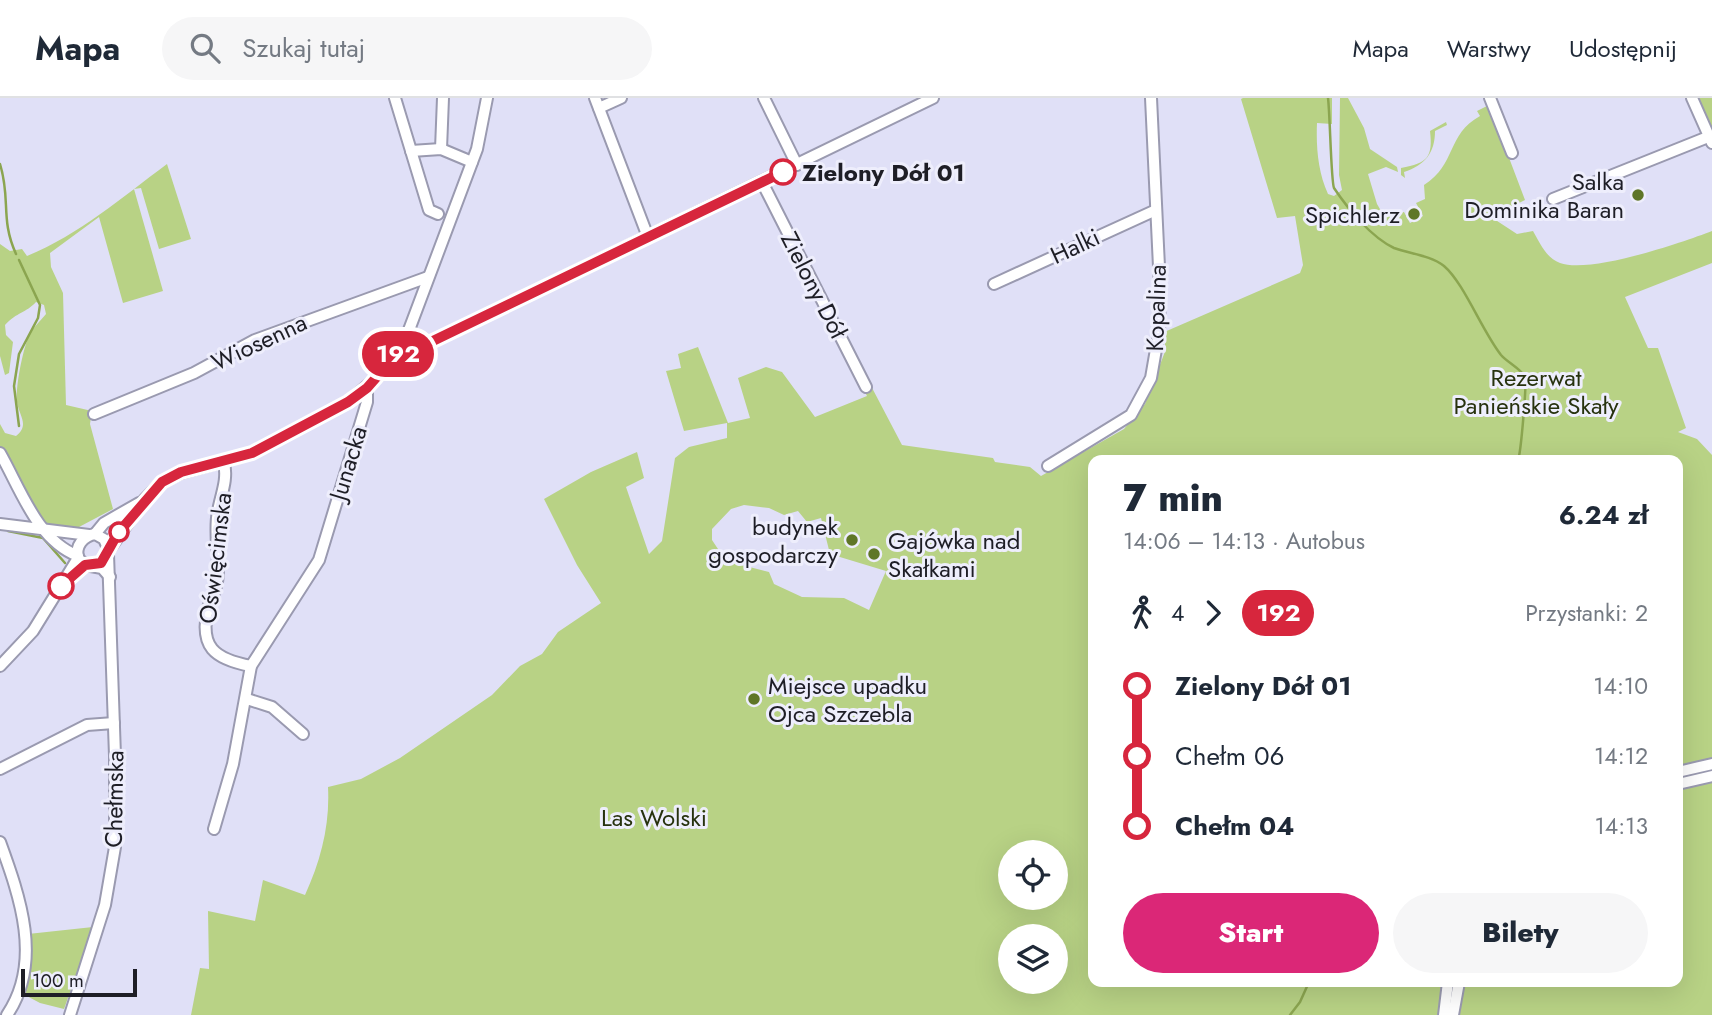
<!DOCTYPE html>
<html lang="pl">
<meta charset="utf-8">
<style>
body{margin:0;font-family:Jost,sans-serif;background:#f6f6f7;color:#1f2937;height:100vh;display:flex;flex-direction:column;font-size:26px;white-space:nowrap}
*{box-sizing:border-box;margin:0}
p{font-size:23px;color:#747a83}
.icon{flex:none;width:38px;height:38px;fill:none;stroke:currentColor;stroke-width:2;stroke-linecap:round;stroke-linejoin:round}
.map{position:relative;flex:1;overflow:hidden}
.details{position:absolute;left:1088px;top:357px;width:595px;height:532px;display:flex;flex-direction:column;background:#fff;border-radius:14px;box-shadow:0 7px 28px #0002}
.details>*{flex:none}
.badge{padding:0 14px;border-radius:23px;font-size:24px;line-height:46px}
.fabs{position:absolute;left:998px;top:742px;display:grid;gap:14px}
.fabs a{display:grid;place-items:center;width:70px;height:70px;border-radius:50%;background:#fff;box-shadow:0 7px 28px #0002;font-size:35px}
.scale{position:absolute;left:21px;bottom:18px;width:116px;box-sizing:border-box;padding-left:7px;border:4px solid #1e1e26;border-top:0;font-size:19px;line-height:24px;white-space:nowrap;color:#1e1e26;-webkit-text-stroke:5px #eeeefc;paint-order:stroke}
.map>.badge{position:absolute;translate:-50% -50%;box-shadow:0 0 0 4px #fff}
.legs{display:flex;align-items:center;gap:10px;height:77px;padding:0 35px;font-size:23px}
.legs p{margin-inline-start:auto}
.head{display:flex;align-items:center;justify-content:space-between;height:119px;padding:0 35px}
h1{font-size:38px;font-weight:800;line-height:52px}
.button{display:flex;gap:14px;margin-top:auto;padding:14px 35px}
.button a{flex:1;height:80px;border-radius:42px;background:#db2777;color:#fff;font-size:28px;font-weight:800;line-height:80px;text-align:center}
.button a+a{background:#f6f6f7;color:#1f2937}
ul{padding:0 35px;list-style:none}
li{display:flex;align-items:center;gap:24px;height:70px;font-size:26px}
li i{display:grid;place-items:center;width:10px;height:100%;margin:0 9px;background:currentColor}
li i::after{content:'';width:18px;height:18px;margin:-9px;border:5px solid;border-radius:50%;background:#fff}
li p{margin-inline-start:auto}
li:first-child i{background:linear-gradient(#0000 50%,currentColor 0)}
li:last-child i{background:linear-gradient(currentColor 50%,#0000 0)}
header{display:flex;align-items:center;gap:42px;box-sizing:border-box;height:98px;padding:0 35px;background:#fff;border-bottom:2px solid #e0e1e3}
header strong{font-size:33px}
nav{display:flex;gap:38px;margin-inline-start:auto;font-size:24px}
.search{width:490px;height:63px;background:#f6f6f7;display:flex;align-items:center;gap:18px;box-sizing:border-box;padding:0 24px;border-radius:38px;color:#747a83;font-size:26px}
.map>svg:first-child{display:block}
.green{fill:#b8d285;fill-rule:evenodd}
.lines{fill:none;stroke-linecap:round;stroke-linejoin:round}
.stream{stroke:#8ba550;stroke-width:2.5}
.minor-casing{stroke:#9a9ab0;stroke-width:14}
.minor{stroke:#fff;stroke-width:10}
.line-1-casing{stroke:#fff;stroke-width:16}
.line-1{stroke:#d7263d;stroke-width:10}
.stop-1-dot{fill:#fff;stroke:#d7263d;stroke-width:3.5}
.poi-dot{fill:#5f7627;stroke:#eeeefc;stroke-width:2.5}
.labels{text-anchor:middle;dominant-baseline:central;stroke-width:6;stroke-linejoin:round;paint-order:stroke}
.stop-label{font-size:24px;font-weight:bold;fill:#1e1e26;stroke:#eeeefc;text-anchor:start}
.poi-label{font-size:24px;fill:#1e1e26;stroke:#eeeefc;text-anchor:end}
.street-label{font-size:24px;fill:#1e1e26;stroke:#eeeefc}
.park-label{font-size:24px;fill:#27320e;stroke:#eeeefc}
</style>
<header>
<strong>Mapa</strong>
<div class="search"><svg class="icon" aria-label="search" viewBox="0 0 24 24"><circle cx="10" cy="10" r="6"/><path d="M15 15l6 6"/></svg>Szukaj tutaj</div>
<nav><a>Mapa</a><a>Warstwy</a><a>Udostępnij</a></nav>
</header>
<div class="map">
<svg width="1712" height="917" viewBox="0 0 1712 917">
<rect width="100%" height="100%" fill="#e0e0f7"/>
<!-- green -->
<g class="green">
<path d="M1243,0H1332V26L1317,25C1316,50 1318,74 1328,96L1334,98L1342,92L1339,77L1340,0H1348L1364,30L1370,51L1397,69L1398,74L1386,69L1368,76L1377,106L1384,118L1404,114L1410,125L1423,118L1416,105L1425,101L1424,87C1457,66 1446,37 1480,18L1477,13L1489,7L1525,102L1491,119L1517,136L1533,133C1540,145 1546,160 1560,165C1590,176 1681,145 1712,133V165L1625,199L1648,250H1658L1686,330L1678,334L1697,341L1712,357V917H191L200,870L209,871L208,813L255,823L263,782L305,797C321,762 330,727 328,689L361,681L400,660L492,597L520,568L542,556L558,534L601,505L577,467L544,401L591,374L637,354L644,380L626,389L649,456L662,443L675,360L689,349L727,340V325L684,333L666,273L681,270L678,256L698,249L728,325L750,320L738,280L766,269L782,274L815,319L867,298L862,288L870,286L902,347L993,360L995,364L1030,369L1041,378L1124,331L1145,306L1166,251L1162,235L1300,175L1303,167L1295,118L1277,120L1241,1ZM1094,362H1678V884H1094ZM744,407L769,410L784,417L798,413L807,424L821,420L830,456L886,473L869,512L844,500L802,499L774,486L769,474L726,463L712,442V431L731,411ZM1010,754H1055V800H1010ZM1010,838H1055V884H1010Z"/>
<path d="M1699,0H1712V33Z"/>
<path d="M1446,24L1447,27L1435,33C1435,55 1425,67 1404,74L1405,80L1401,77V70C1428,65 1433,59 1430,33Z"/>
<path d="M167,66L191,141L159,151L141,90L134,91L163,193L123,205L99,119L50,155L51,169L63,195L66,307L92,313L90,326L113,411L79,429L48,430L0,348V326L5,335L16,338C30,327 19,318 17,304C15,291 23,250 29,238C32,231 40,223 46,216L44,207L36,204C26,215 17,214 5,227L6,237L13,244L9,275L5,277L0,258V146L10,153L22,151L27,158C80,136 121,100 167,66Z"/>
<path d="M93,829L64,911L40,905L23,896L30,853L28,836Z"/>
</g>
<g class="lines">
<!-- stream -->
<g class="stream">
<path d="M1328,0C1330,14 1331,84 1334,90C1348,111 1371,139 1394,150C1410,156 1430,157 1444,168C1464,185 1482,233 1501,257C1508,265 1520,270 1525,279C1527,283 1521,355 1518,362"/>
<path d="M0,66C11,101 0,121 16,156"/>
<path d="M19,328L14,288L19,256L38,220L40,207L19,162"/>
<path d="M8,433L43,440L65,465"/>
<path d="M1290,917L1300,904L1309,884"/>
</g>
<!-- minor casing -->
<g class="minor-casing">
<g id="minor">
<path d="M395,0L429,112L438,116"/>
<path d="M595,0L648,139"/>
<path d="M764,0L797,67"/>
<path d="M1490,0L1512,55"/>
<path d="M1692,0L1712,45"/>
<path d="M599,10L621,0"/>
<path d="M441,51L443,0"/>
<path d="M411,53L441,51L472,64"/>
<path d="M762,84L866,289"/>
<path d="M1553,101L1708,39"/>
<path d="M994,186L1156,112"/>
<path d="M397,256L408,255L933,0"/>
<path d="M94,316L194,275L255,242L428,179"/>
<path d="M0,355C21,392 37,442 78,458"/>
<path d="M224,365C228,382 221,396 218,413C213,437 221,460 217,484C216,493 211,501 208,510C199,549 214,561 251,568"/>
<path d="M1048,368L1131,317L1151,280L1159,234L1160,190L1151,0"/>
<path d="M0,426L89,437"/>
<path d="M95,436L104,425L139,405"/>
<path d="M109,452L144,402L162,384L181,375L252,355L348,304L388,270L409,232L477,51L487,0"/>
<path d="M94,468L104,462L109,452L104,441L95,436C83,438 75,448 78,460L85,467L102,470L110,479"/>
<path d="M0,568L33,533L78,460"/>
<path d="M247,601L272,609L303,636"/>
<path d="M0,671L87,627L114,625"/>
<path d="M1678,674L1712,666"/>
<path d="M1678,686L1712,678"/>
<path d="M214,731L233,666L251,568L319,462L367,304V291"/>
<path d="M0,744C20,799 43,864 7,917"/>
<path d="M70,917L105,807L115,749V658L108,456"/>
<path d="M1444,917L1448,884"/>
<path d="M1453,917L1459,884"/>
</g>
</g>
<!-- minor -->
<use href="#minor" class="minor"/>
</g>
<g class="lines">
<!-- line-1 casing -->
<g class="line-1-casing">
<path id="line-1" d="M61,488L85,467L101,465L118,435L162,384L181,374L252,355L348,304L367,290L397,256L408,255L783,74"/>
</g>
<!-- line-1 -->
<use href="#line-1" class="line-1"/>
</g>
<!-- markers -->
<g class="stop-1-dot">
<circle cx="783" cy="74" r="12"/>
<circle cx="119" cy="434" r="9"/>
<circle cx="61" cy="488" r="12"/>
</g>
<g class="poi-dot">
<circle cx="1638" cy="97" r="7"/>
<circle cx="1414" cy="116" r="7"/>
<circle cx="852" cy="442" r="7"/>
<circle cx="874" cy="456" r="7"/>
<circle cx="754" cy="601" r="7"/>
</g>
<g class="labels">
<!-- stop labels -->
<g class="stop-label">
<text x="802" y="74">Zielony Dół 01</text>
</g>
<!-- poi labels -->
<g class="poi-label">
<text x="1624" y="83">Salka<tspan x="1624" dy="28">Dominika Baran</tspan></text>
<text x="1400" y="116">Spichlerz</text>
<text x="838" y="428">budynek<tspan x="838" dy="28">gospodarczy</tspan></text>
<text x="888" y="442" text-anchor="start">Gajówka nad<tspan x="888" dy="28">Skałkami</tspan></text>
<text x="768" y="587" text-anchor="start">Miejsce upadku<tspan x="768" dy="28">Ojca Szczebla</tspan></text>
</g>
<!-- street labels -->
<g class="street-label">
<text transform="translate(1075 148) rotate(-25)">Halki</text>
<text transform="translate(814 187) rotate(63)">Zielony Dół</text>
<text transform="translate(1156 210) rotate(-88)">Kopalina</text>
<text transform="translate(259 244) rotate(-25)">Wiosenna</text>
<text transform="translate(348 365) rotate(-73)">Junacka</text>
<text transform="translate(215 460) rotate(-83)">Oświęcimska</text>
<text transform="translate(114 701) rotate(-89)">Chełmska</text>
</g>
<!-- park labels -->
<g class="park-label">
<text x="1536" y="279">Rezerwat<tspan x="1536" dy="28">Panieńskie Skały</tspan></text>
<text x="654" y="719">Las Wolski</text>
</g>
</g>
</svg>
<div class="fabs">
<a><svg class="icon" aria-label="locate" viewBox="0 0 24 24"><circle cx="12" cy="12" r="6"/><path d="M12 2v4M12 18v4M2 12h4M18 12h4"/></svg></a>
<a><svg class="icon" aria-label="layers" viewBox="0 0 24 24"><path d="M12 4l9 5-9 5-9-5zM3 14l9 5 9-5"/></svg></a>
</div>
<div class="scale">100 m</div>
<b class="badge" style="left:398px;top:256px;background:#d7263d;color:#fff">192</b>
<section class="details">
<div class="head"><div><h1>7 min</h1><p>14:06 – 14:13 · Autobus</p></div><b>6.24 zł</b></div>
<div class="legs"><svg class="icon" aria-label="walk" viewBox="0 0 24 24"><circle cx="13" cy="4" r="2"/><path d="M13 8l-2 6 4 7M11 14l-3 7M7 12l3-4h3l4 4"/></svg>4<svg class="icon" aria-label="forward" viewBox="0 0 24 24"><path d="M9 5l7 7-7 7"/></svg><b class="badge" style="background:#d7263d;color:#fff">192</b><p>Przystanki: 2</p></div>
<ul>
<li><i style="color:#d7263d"></i><b>Zielony Dół 01</b><p>14:10</p></li>
<li><i style="color:#d7263d"></i><span>Chełm 06</span><p>14:12</p></li>
<li><i style="color:#d7263d"></i><b>Chełm 04</b><p>14:13</p></li>
</ul>
<div class="button"><a>Start</a><a>Bilety</a></div>
</section>
</div>
